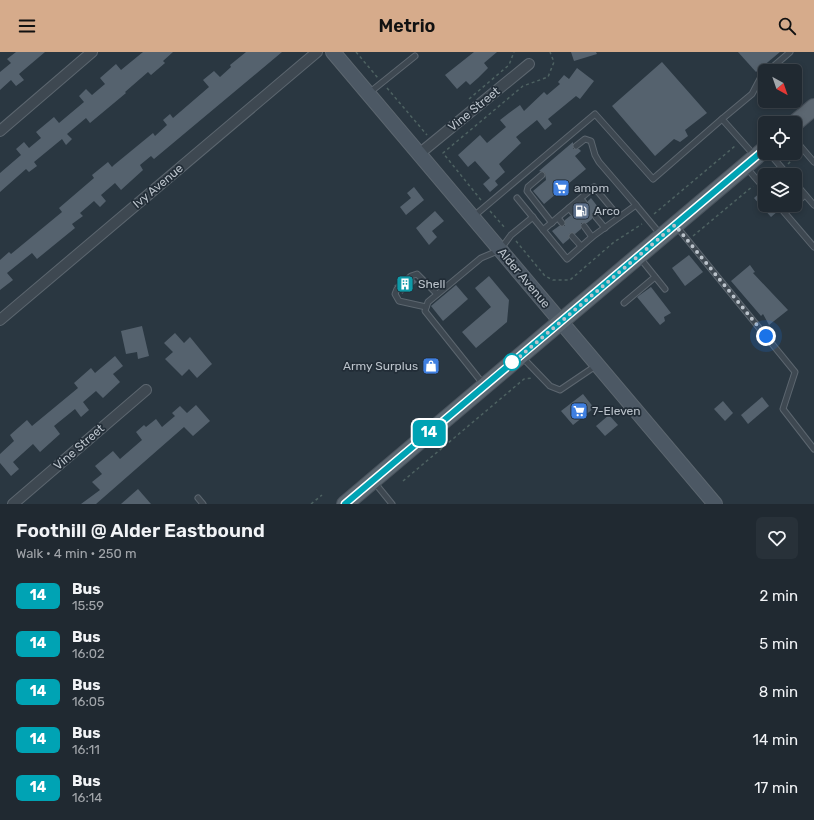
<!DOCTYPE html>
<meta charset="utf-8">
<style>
body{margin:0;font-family:Rubik,sans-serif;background:#283139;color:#f1f3f6;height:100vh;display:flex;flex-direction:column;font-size:15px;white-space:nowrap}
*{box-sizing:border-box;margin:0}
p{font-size:13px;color:#a2a6ab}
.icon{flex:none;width:22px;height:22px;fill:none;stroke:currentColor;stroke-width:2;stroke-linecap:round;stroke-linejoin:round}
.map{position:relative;height:452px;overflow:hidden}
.panel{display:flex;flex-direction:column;background:#202931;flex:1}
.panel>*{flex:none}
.badge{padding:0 8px;border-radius:6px;font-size:14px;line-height:26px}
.needle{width:26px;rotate:140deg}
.tools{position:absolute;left:758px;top:12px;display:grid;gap:8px}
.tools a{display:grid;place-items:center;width:44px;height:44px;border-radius:6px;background:#202931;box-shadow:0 2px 6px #0003,0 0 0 1px #3d454d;font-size:20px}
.you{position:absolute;width:20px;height:20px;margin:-10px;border:3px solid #fff;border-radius:50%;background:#1a73e8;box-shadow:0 0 0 6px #1a73e833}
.map>.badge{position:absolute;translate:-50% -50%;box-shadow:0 0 0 2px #fff}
.round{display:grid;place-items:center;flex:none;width:42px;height:42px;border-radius:6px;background:#283139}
.overview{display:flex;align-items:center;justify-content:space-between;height:68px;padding:0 16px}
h1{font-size:19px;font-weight:600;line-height:30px}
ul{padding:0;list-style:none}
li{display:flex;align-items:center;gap:12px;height:48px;padding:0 16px}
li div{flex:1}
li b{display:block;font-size:15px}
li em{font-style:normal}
li .badge{min-width:44px;font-weight:700;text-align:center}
header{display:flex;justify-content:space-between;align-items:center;height:52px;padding:0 16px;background:#d6ab8b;color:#111;font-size:18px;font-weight:600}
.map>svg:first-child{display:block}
.building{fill:#55626e}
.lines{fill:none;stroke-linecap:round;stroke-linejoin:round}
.service-casing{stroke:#5c666f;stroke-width:7}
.minor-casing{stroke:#5c666f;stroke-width:12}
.secondary-casing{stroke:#5c666f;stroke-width:16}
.primary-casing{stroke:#4a545e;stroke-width:18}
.path{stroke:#4e6262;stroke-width:1.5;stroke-dasharray:3 3;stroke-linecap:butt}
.service{stroke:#3e4851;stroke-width:5}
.minor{stroke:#3e4851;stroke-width:10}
.secondary{stroke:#4c5864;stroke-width:14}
.primary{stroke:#5c6771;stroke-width:16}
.line-casing{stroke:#fff;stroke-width:9}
.line{stroke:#00a3b4;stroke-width:6}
.walk{stroke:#bbc3cb;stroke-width:4;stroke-dasharray:0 7.2}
.stop-dot{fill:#fff;stroke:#00a3b4;stroke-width:2}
.labels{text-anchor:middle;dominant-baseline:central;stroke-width:3.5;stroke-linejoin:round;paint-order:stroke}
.street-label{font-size:12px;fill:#bbc3cb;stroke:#222d37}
.poi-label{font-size:12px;fill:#bbc3cb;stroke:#222d37;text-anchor:start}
</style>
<header><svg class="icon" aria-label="menu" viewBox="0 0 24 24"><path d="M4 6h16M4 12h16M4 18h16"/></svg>Metrio<svg class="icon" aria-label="search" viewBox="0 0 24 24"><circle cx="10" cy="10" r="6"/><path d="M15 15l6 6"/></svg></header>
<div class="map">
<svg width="814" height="452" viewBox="0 0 814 452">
<rect width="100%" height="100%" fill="#2a3741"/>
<!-- building -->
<g class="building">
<path d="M16,0H45L19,22L24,28L16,34L11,28L0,38V20L11,11L7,7Z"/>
<path d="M143,0H173L163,9L165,11L151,23L148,20L125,40L126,41L90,71L86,66L67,82L72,87L66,93L62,87L34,110L37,114L29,120L26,117L0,140V121L21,103L16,97L24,90L29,96L41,86L36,80L54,65L59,71L84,50L79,44L86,37L92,43L105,32L100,26L116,12L121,18Z"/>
<path d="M246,0H282L154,107L151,104L140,113L143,118L121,138L115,131L101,143L106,149L100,155L94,149L80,161L83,164L72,172L75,176L37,207L32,201L7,221L13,228L0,238V208L9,200L11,202L62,160L59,156L94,126L92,123L108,110L112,115L114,113L153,81L155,84L167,73L163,68L170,62L173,66L209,35L203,28L214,19L220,25L231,15L230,13Z"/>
<path d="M474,0H497L484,11L488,16L478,26L470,33L466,29L457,37L445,23Z"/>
<path d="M571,0H596L597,2L574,9Z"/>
<path d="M738,0H780L756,20Z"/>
<path d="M662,10L707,61L685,78L688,84L680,90L674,87L655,104L612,54Z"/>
<path d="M577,16L594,29L580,47L576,44L548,67L552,72L545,78L537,68L516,85L521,91L499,112L505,120L495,129L498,133L490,140L483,132L490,126L475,109L468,115L458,103L480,83L487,91L506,75L500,68L509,61L520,53L524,59L544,40L547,43L560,32L558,30L564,23L569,27Z"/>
<path d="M573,90V97H579L581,99L575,104L586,117L544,152L533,139L546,128L545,121L539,119Z"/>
<path d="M414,135L424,148L406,163L400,155L411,146L407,141Z"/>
<path d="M762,139L765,141V153H774L778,159L771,165L754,146Z"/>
<path d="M591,146L601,159L598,162L592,161V167L587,171H581V177L575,182L570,181L569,187L563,192L552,179L559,174H565V168L570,164H576V159L582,154L588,155V149Z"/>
<path d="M435,159L444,169L432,179L437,185L429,193L416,176Z"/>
<path d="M689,203L703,220L685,234L672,216Z"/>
<path d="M750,213L755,220L753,221L788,258L769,273L763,262L761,264L731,229Z"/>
<path d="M408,222L409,227H414L417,230L402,242L400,234H394Z"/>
<path d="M489,224L509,248L507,270L476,296L462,280L491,255L475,236Z"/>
<path d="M456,233L468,247L443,269L431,254Z"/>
<path d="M651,235L671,261L664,265L665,269L660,273L637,245Z"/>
<path d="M142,274L149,304L138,307L137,300L126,302L121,279Z"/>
<path d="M175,281L184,291L190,285L212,312L197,326L189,317L182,324L165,307L173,300L164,291Z"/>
<path d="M115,304L123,314L113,322L120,330L103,346L96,339L83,350L89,358L81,365L75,357L54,374L60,382L40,400L33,392L13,410L19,417L11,424L0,411V402L14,389L10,383L27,368L32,374L78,336L74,331L91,316L95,321Z"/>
<path d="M583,342L594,356L573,373L561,359Z"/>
<path d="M762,345L769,354L748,372L741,363Z"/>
<path d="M723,349L733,361L725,369L714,357Z"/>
<path d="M196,353L210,369L193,384L184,375L96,452H81L100,438L92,430L102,422L95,414L113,399L120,407L142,388L136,380L144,373L146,375L156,367L162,375L175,364L172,361L180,354L187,361Z"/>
<path d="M609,363L618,373L605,384L596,374Z"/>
<path d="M138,437L151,452H121Z"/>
</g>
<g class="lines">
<!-- service casing -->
<g class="service-casing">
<g id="service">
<path d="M768,19L790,0"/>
<path d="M369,41L415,4"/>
<path d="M795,88L814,110"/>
<path d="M576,94L585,87L591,89L595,103L599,110L636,153"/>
<path d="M769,101L788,123"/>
<path d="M754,103L722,67L752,42L761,25L765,21"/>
<path d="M746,115L765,137"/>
<path d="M542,123L528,135L527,139L552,171"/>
<path d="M795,131L814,153"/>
<path d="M517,146L567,207L592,185L636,153L661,183"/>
<path d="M581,147L585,152"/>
<path d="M795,152L805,143"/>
<path d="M778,153L814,195"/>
<path d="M569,156L573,161"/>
<path d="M785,160L794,153"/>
<path d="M474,164L595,62L653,127L722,67"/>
<path d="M595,164L605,176"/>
<path d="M558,166L562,171"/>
<path d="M584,174L592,185"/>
<path d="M677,175L795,320L783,357L814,397"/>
<path d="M543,178L594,135L619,165"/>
<path d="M572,184L581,194"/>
<path d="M640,206L665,237"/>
<path d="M411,224L417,222L437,242"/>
<path d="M397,237L395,242L399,249L426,255"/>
<path d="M624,251L655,225"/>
<path d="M523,306L550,334L560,338L597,313"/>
<path d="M484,333L425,259L428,250L481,206L500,198L511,183L533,165"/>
<path d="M375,431L392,452"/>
<path d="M198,446L203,452"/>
</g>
</g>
<!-- minor casing -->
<g class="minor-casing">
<g id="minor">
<path d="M0,79L92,0"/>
<path d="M419,102L529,12"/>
<path d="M0,268L317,0"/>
<path d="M13,452L146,338"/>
</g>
</g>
<!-- secondary casing -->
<g class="secondary-casing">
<path id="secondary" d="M333,0L715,452"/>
</g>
<!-- primary casing -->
<g class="primary-casing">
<g id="primary">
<path d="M795,71L814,55"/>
<path d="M345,452L765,97"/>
</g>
</g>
<!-- path -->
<g class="path">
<path d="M356,0L378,26"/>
<path d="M387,36L427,83"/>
<path d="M469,47L509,13L514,0"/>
<path d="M788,112L797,103"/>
<path d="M766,123L773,116"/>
<path d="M481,148L443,101L523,34L548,25L554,10L550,0"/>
<path d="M490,159L506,177"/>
<path d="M654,162L735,94"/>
<path d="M693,184L753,134"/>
<path d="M516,189L545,224L553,228H570L614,190L642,172"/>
<path d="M403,429L524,327L532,326"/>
<path d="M311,452L322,443"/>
</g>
<!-- service -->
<use href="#service" class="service"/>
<!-- minor -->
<use href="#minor" class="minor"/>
<!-- secondary -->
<use href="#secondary" class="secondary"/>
<!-- primary -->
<use href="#primary" class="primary"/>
</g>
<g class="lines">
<!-- line casing -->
<g class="line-casing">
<path id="line" d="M345,452L765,97"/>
</g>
<!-- line -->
<use href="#line" class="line"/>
<!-- walk -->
<path class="walk" d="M512,310L511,312L675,173L766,284"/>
</g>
<!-- icons -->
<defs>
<g id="supermarket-square" transform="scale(0.9)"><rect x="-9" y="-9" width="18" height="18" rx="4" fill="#3f7fe0" stroke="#222d37"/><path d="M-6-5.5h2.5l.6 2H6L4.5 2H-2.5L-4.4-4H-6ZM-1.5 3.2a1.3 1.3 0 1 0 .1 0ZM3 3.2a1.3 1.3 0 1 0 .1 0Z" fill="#fff"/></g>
<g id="fuel-square" transform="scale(0.9)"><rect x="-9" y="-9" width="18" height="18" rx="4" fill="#5c6f8a" stroke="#222d37"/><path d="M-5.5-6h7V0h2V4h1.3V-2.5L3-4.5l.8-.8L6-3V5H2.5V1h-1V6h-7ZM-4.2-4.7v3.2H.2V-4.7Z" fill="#fff"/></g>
<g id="building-square" transform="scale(0.9)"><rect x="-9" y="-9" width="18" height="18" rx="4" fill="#0f9aa8" stroke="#222d37"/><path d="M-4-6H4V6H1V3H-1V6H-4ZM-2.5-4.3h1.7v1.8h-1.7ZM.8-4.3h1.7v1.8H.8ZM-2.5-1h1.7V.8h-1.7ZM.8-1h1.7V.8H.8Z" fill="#fff"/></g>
<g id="shop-square" transform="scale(0.9)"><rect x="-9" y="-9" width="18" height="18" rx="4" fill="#3f7fe0" stroke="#222d37"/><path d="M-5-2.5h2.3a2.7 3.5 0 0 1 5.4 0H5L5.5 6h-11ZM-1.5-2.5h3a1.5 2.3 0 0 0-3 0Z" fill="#fff"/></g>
</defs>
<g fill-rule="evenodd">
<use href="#supermarket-square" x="561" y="136"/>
<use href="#fuel-square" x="581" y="159"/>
<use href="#building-square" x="405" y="232"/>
<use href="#shop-square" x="431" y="314"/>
<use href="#supermarket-square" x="579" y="359"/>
</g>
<!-- markers -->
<circle class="stop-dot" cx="512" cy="310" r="8"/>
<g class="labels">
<!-- street labels -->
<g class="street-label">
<text transform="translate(474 57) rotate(-39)">Vine Street</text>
<text transform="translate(158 134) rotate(-40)">Ivy Avenue</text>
<text transform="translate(524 226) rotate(50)">Alder Avenue</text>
<text transform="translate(79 395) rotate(-41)">Vine Street</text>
</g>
<!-- poi labels -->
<g class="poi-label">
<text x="574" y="136">ampm</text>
<text x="594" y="159">Arco</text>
<text x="418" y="232">Shell</text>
<text x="418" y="314" text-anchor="end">Army Surplus</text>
<text x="592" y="359">7-Eleven</text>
</g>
</g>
</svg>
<div class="tools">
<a><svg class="needle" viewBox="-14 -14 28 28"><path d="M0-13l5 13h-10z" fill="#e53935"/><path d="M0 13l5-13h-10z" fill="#a2a6ab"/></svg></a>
<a><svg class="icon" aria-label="locate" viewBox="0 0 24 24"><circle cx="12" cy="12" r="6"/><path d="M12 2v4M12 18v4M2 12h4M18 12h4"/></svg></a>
<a><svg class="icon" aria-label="layers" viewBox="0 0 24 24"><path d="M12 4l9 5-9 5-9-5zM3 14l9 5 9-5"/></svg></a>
</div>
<div class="you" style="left:766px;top:284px"></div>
<b class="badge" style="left:429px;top:381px;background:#00a3b4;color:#fff">14</b>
</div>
<section class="panel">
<div class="overview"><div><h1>Foothill @ Alder Eastbound</h1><p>Walk · 4 min · 250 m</p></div><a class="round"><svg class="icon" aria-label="heart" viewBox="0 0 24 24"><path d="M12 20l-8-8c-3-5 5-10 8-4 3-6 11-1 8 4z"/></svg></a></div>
<ul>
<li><span class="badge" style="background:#00a3b4;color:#fff">14</span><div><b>Bus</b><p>15:59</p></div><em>2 min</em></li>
<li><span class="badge" style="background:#00a3b4;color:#fff">14</span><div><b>Bus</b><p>16:02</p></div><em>5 min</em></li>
<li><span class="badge" style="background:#00a3b4;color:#fff">14</span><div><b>Bus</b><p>16:05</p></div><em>8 min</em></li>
<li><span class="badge" style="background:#00a3b4;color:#fff">14</span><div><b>Bus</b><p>16:11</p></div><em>14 min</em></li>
<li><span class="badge" style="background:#00a3b4;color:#fff">14</span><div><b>Bus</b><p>16:14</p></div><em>17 min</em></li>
</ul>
</section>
